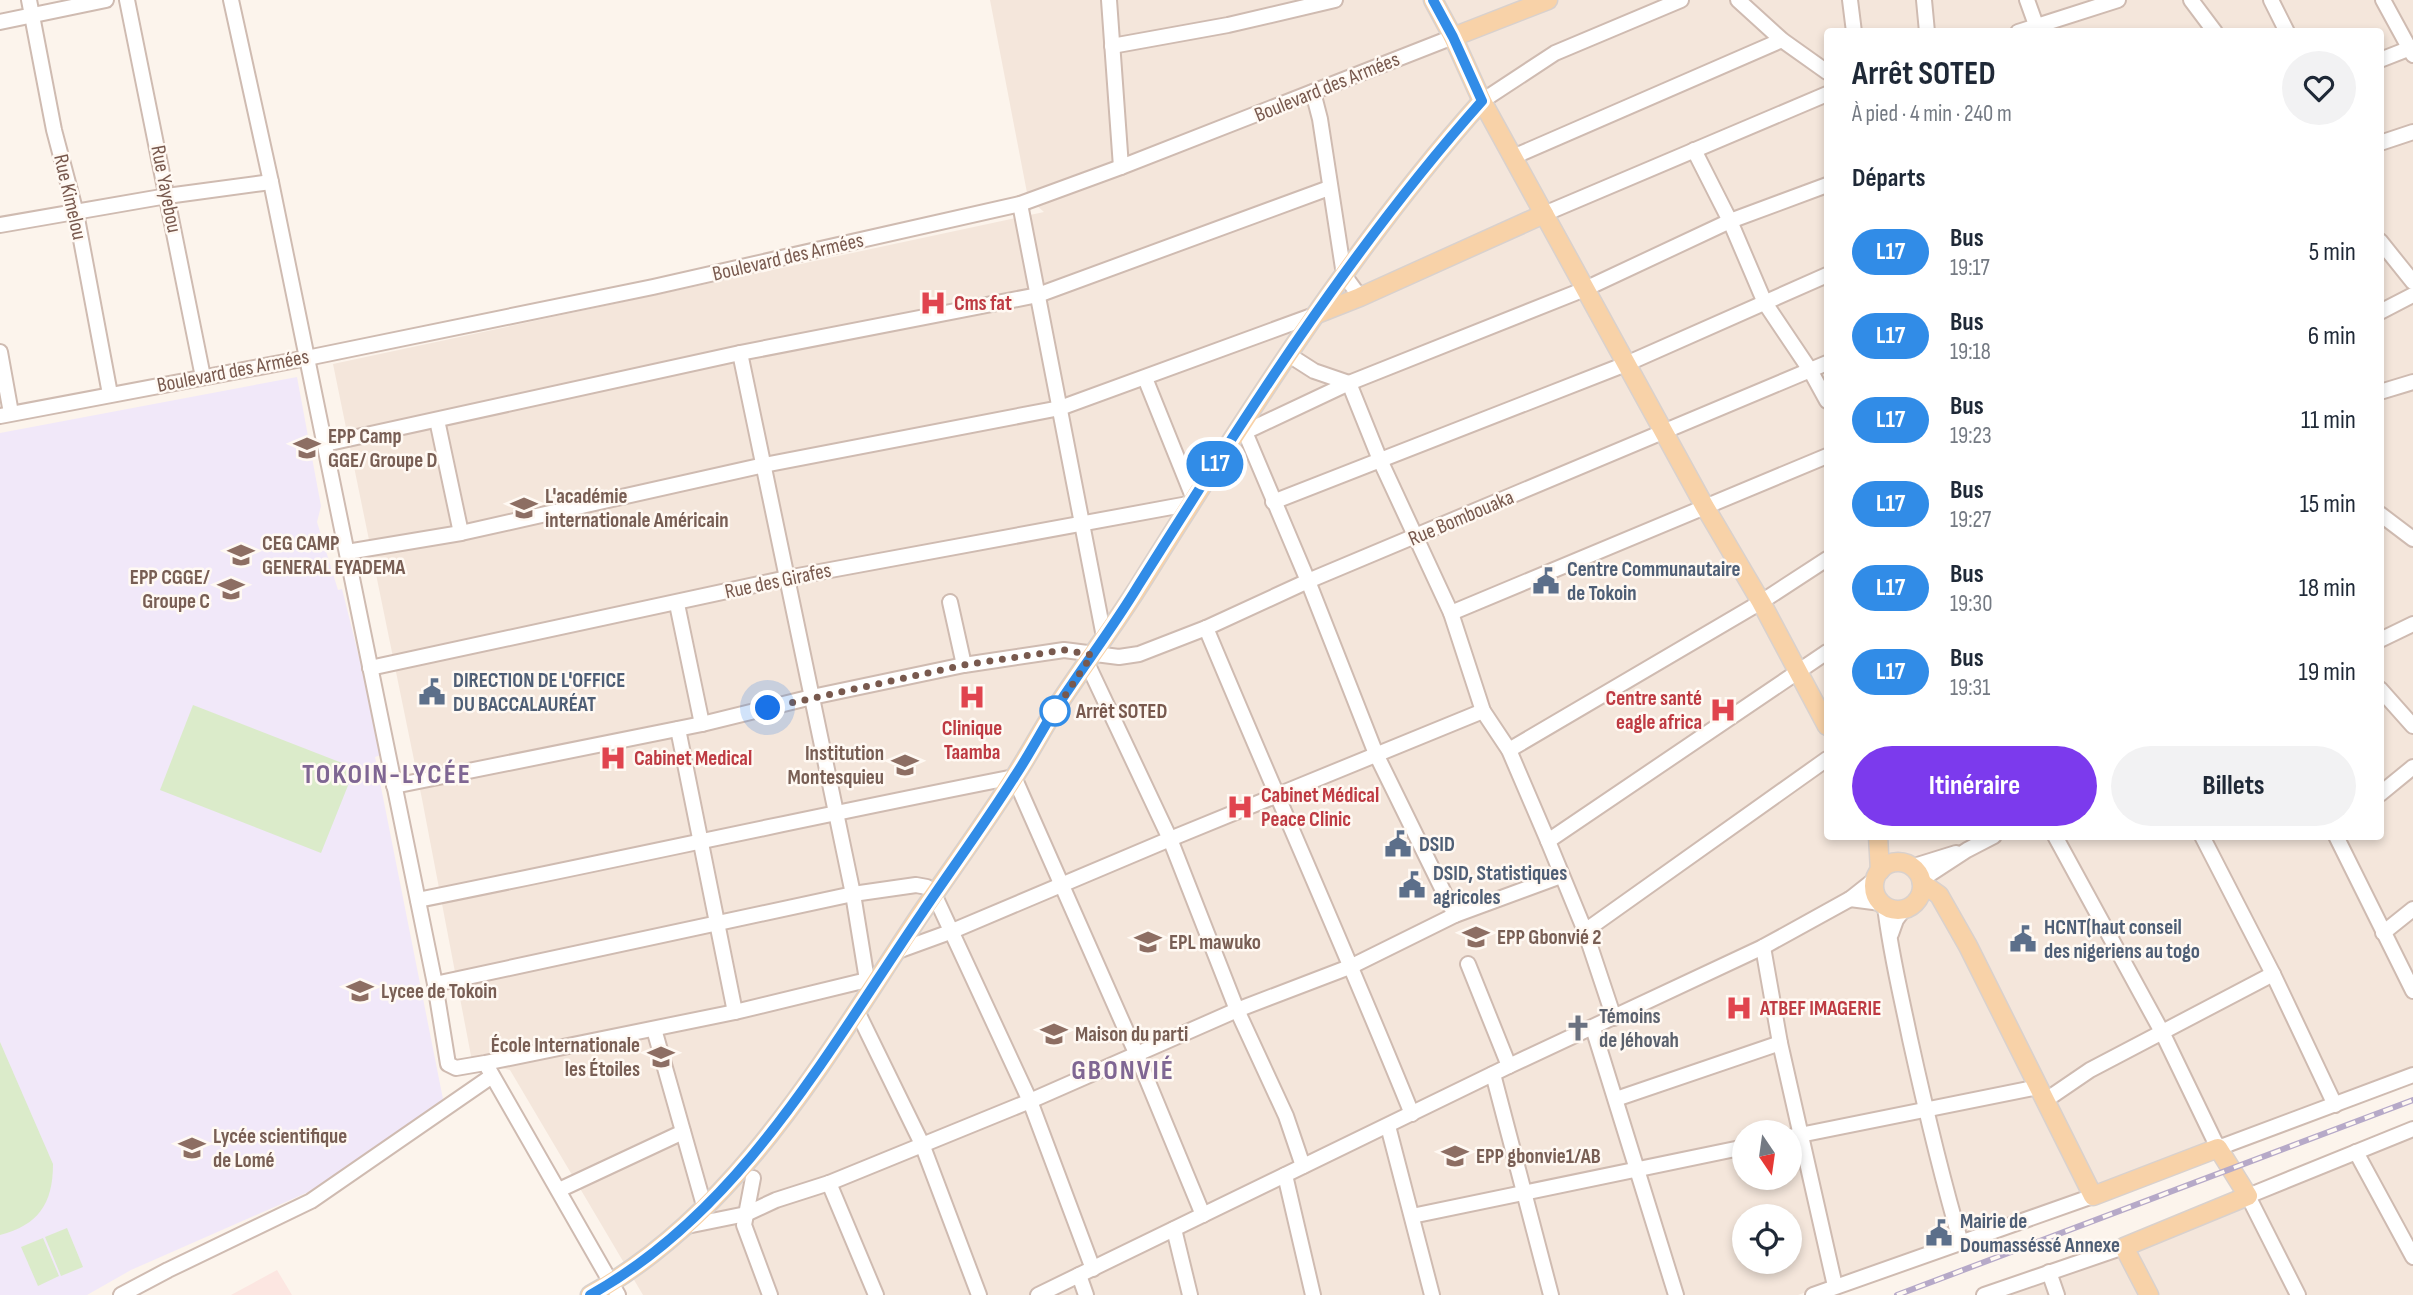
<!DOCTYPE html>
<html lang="fr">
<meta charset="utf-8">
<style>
body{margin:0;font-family:"Sofia Sans Condensed",sans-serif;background:#f2f2f3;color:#1f2937;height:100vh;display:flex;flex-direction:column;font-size:26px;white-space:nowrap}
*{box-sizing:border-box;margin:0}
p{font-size:23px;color:#747a83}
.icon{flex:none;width:38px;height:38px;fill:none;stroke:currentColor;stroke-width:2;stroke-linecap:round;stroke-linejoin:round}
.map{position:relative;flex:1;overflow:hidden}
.panel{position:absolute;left:1824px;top:28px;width:560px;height:812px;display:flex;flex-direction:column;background:#fff;border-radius:7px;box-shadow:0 4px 10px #0003}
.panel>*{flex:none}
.badge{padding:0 14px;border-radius:23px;font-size:24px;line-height:46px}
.needle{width:46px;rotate:167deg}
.tools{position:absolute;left:1732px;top:1120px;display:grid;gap:14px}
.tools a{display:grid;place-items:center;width:70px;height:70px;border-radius:50%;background:#fff;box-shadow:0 4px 10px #0003;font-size:35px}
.you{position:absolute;width:35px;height:35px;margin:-18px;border:5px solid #fff;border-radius:50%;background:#1a73e8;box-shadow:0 0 0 10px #1a73e833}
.map>.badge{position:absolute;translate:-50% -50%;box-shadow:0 0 0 4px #fff}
h2{padding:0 28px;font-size:26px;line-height:63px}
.round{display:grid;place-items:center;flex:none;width:74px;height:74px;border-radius:37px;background:#f2f2f3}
.overview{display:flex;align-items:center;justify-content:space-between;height:119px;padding:0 28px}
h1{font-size:33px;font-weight:700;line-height:52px}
.primary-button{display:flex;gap:14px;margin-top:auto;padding:14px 28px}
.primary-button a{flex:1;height:80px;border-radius:42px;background:#7c3aed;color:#fff;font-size:28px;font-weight:700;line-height:80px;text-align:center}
.primary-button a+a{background:#f2f2f3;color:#1f2937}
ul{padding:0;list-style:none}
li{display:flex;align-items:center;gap:21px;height:84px;padding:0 28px}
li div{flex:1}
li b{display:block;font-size:26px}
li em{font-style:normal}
li .badge{min-width:77px;font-weight:700;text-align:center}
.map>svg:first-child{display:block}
.residential{fill:#f4e6db;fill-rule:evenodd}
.commercial{fill:#fce6e1}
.education{fill:#f1e8f9}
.pitch{fill:#dbebca}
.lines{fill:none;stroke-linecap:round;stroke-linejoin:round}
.minor-casing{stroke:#cfbbb1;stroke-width:18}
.major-casing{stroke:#d9d1cd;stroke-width:21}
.minor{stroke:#fff;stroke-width:14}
.major{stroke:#f8d2a8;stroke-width:18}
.rail-casing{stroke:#b6a9c8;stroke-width:6}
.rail{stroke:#fff9f3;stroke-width:3.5;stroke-dasharray:10;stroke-linecap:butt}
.line-casing{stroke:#fff;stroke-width:16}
.line{stroke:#318ce7;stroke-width:10}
.walk{stroke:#78594e;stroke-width:7;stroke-dasharray:0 12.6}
.stop-dot{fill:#fff;stroke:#318ce7;stroke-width:3.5}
.labels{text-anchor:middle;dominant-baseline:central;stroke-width:5;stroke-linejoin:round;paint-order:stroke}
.street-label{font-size:21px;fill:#78594e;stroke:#fff9f3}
.health-label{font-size:21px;font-weight:bold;fill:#be3a42;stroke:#fff9f3;text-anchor:start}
.education-label{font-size:21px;font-weight:bold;fill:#785e54;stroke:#fff9f3;text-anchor:start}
.service-label{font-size:21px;font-weight:bold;fill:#4e5e75;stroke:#fff9f3;text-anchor:start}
.stop-label{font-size:21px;font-weight:bold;fill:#78594e;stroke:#fff9f3;text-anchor:start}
.worship-label{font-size:21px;font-weight:bold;fill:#5b616d;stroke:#fff9f3;text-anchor:start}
.district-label{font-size:28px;font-weight:bold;letter-spacing:2px;fill:#7f6693;stroke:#fff9f3}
</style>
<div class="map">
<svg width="2413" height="1295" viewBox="0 0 2413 1295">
<rect width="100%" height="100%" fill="#fcf4ec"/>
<!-- residential -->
<g class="residential">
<path d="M990,0H2413V1071L2358,1094L1798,1295H643L510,1070L472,1061L422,799L333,364L1044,212L1028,198ZM1827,32H2380V836H1827ZM1745,1132H1790V1178H1745ZM1745,1216H1790V1262H1745Z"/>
<path d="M2413,1135V1295H1984Z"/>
</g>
<!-- commercial -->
<path class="commercial" d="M277,1270L292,1295H231Z"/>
<!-- education -->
<path class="education" d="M297,377L321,506L317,522L338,590L342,589L365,681L381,755L375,757L443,1099L360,1160L306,1193L131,1270L87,1295H0V433Z"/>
<!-- pitch -->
<g class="pitch">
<path d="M193,705L355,768L321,853L160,790Z"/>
<path d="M0,1042L53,1164C53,1204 38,1225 0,1235Z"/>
<path d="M67,1228L83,1267L61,1276L45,1237Z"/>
<path d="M43,1238L59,1276L38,1286L21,1247Z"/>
</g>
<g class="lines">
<!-- minor casing -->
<g class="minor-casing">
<g id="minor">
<path d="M29,0L54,130L76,213L110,394"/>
<path d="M127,0L203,377"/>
<path d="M231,0L271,182L435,984L448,1064L456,1068L485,1063L735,1012L867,980L875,982"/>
<path d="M1109,0L1121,167"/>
<path d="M1738,0L1782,40L1827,72"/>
<path d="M1850,0L1854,32"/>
<path d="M1924,0L1927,32"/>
<path d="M2027,0L2036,25"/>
<path d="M2191,0L2215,32"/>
<path d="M2271,0L2287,32"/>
<path d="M2383,0L2413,55"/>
<path d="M0,22L106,0"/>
<path d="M2018,32L2118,0"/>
<path d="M1112,46L1228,25L1335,0"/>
<path d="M2380,60L2413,47"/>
<path d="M1313,92L1320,119L1344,275L1360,297"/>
<path d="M1482,101L1555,53L1681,0"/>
<path d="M2380,143L2413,132"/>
<path d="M1694,150L1730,221L1765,303L1810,370L1827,401"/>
<path d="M1513,157L1782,40"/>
<path d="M1020,204L1104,637"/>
<path d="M1544,214L1827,94"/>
<path d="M0,225L167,196L271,182"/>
<path d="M2380,241L2413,282"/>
<path d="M2380,312L2413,295"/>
<path d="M0,352L11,413"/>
<path d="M740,353L853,894L867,980"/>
<path d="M1289,355L1314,371L1349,383L1380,460L1451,613L1483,711L1509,750L1548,841L1585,931L1614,1018"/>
<path d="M1145,378L1193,497"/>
<path d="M2380,392L2413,382"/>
<path d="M0,416L307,358L653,287L1020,204L1121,167L1453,37"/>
<path d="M437,420L461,533"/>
<path d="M1242,425L1308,581L1376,754L1455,915"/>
<path d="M1245,432L1349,383L1585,289L1730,221L1827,185"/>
<path d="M325,444L740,353L1038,295L1329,188"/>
<path d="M1273,502L1626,364L1827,275"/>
<path d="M2380,514L2413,539"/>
<path d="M347,552L461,533L764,465L1060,408L1317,314"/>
<path d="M950,602L964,665"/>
<path d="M677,604L702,724"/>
<path d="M1451,613L1827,456"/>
<path d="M1206,628C1274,791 1346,951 1412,1114"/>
<path d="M2380,640L2413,624"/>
<path d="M1087,663L1170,839L1237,1010L1286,1116L1303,1166"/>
<path d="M370,668L787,578L1188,504"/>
<path d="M2380,689L2413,726"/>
<path d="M678,729L735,1012"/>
<path d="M1509,750L1761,602L1827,559"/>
<path d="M394,786L702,724L812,697L964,665L1064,650L1119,657L1139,654L1206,628L1308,581L1827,363"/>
<path d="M2380,794L2413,767"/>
<path d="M2055,836L2162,1032L2218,1148L2413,1075"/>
<path d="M2202,836L2273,974L2335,1105"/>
<path d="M2336,836L2413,991"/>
<path d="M1548,841L1827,652"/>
<path d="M1911,867L1956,853"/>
<path d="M1921,880L1967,850L1994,836"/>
<path d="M1850,899L1881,903"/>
<path d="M418,900C617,860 815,816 1014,777L1136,1053L1203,1215"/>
<path d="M1885,906C1890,951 1901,995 1910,1039C1925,1107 1941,1175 1961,1243"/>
<path d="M1585,931L1827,759"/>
<path d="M2383,933L2413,909"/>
<path d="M1891,934L1896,920L1904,909"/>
<path d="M1763,947L1780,1043L1835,1286"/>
<path d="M895,952L950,932L1170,839L1483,711"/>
<path d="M1468,964L1509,1066"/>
<path d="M435,984L853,894L916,885L927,887L934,894L1030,1101L1093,1269"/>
<path d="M857,1011L922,1144L979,1295"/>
<path d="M1593,1028L1676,1295"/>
<path d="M654,1029L705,1209"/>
<path d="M488,1068L618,1295"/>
<path d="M1493,1074L1551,1295"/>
<path d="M1616,1099L1780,1043"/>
<path d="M2046,1100L2090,1070L2273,974"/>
<path d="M1388,1126L1432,1295"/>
<path d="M1790,1137L2038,1087"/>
<path d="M2356,1152L2413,1257"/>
<path d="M1285,1175L1313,1295"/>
<path d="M753,1178L744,1225L770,1295"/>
<path d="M829,1183L876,1295"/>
<path d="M559,1190L683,1132"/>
<path d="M1412,1216L1745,1147"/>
<path d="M687,1226L746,1214L776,1200L829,1183L1030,1101L1237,1010L1352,966L1455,915L1561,876"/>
<path d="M1174,1229L1190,1295"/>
<path d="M2049,1272L2057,1295"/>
<path d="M1079,1275L1086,1295"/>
<path d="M121,1295L168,1270L311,1201L492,1076"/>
<path d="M1038,1295L1509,1066L1763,947L1850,899L1874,880"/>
<path d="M1813,1295L2093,1196"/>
<path d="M1984,1295L2124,1247"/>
<path d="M2298,1295L2248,1196L2413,1129"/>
</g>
</g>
<!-- major casing -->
<g class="major-casing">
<g id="major">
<path d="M1433,0L1453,37L1482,101L1705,507L1761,602L1827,726"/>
<path d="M1453,37L1548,0"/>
<path d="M1317,314L1360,297L1544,214"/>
<path d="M1878,836L1880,871"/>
<circle cx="1898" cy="886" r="24"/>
<path d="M1922,883L1939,895L1968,946L2093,1196L2218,1148L2248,1196L2124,1247L2149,1295"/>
<path d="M590,1295C741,1211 828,1052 922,912C953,867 986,822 1015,776C1029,754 1041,732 1054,711C1081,669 1112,629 1139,586C1244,419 1350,249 1482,101"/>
</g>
</g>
<!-- minor -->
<use href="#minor" class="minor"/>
<!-- major -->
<use href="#major" class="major"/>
<!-- rail casing -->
<g class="rail-casing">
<path id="rail" d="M1897,1295L2413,1100"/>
</g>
<!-- rail -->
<use href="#rail" class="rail"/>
</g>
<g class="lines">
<!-- line casing -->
<g class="line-casing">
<path id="line" d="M590,1295C741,1211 827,1052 922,913C953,867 986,822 1015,776C1029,755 1041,732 1054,711C1081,669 1112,629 1138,586C1243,419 1350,249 1482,101L1453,37L1433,0"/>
</g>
<!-- line -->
<use href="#line" class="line"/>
<!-- walk -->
<path class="walk" d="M768,708L964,665L1064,650L1092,655L1055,711"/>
</g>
<!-- icons -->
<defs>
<g id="hospital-bare" transform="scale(2.1)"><path d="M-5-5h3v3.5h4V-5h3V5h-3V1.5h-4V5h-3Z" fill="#e0444e" stroke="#fff9f3" stroke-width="2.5" paint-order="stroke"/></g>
<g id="school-bare" transform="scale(2.1)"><path d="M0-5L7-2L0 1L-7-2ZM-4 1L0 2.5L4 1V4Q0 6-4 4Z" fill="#8d6e63" stroke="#fff9f3" stroke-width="2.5" paint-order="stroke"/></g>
<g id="civic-bare" transform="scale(2.1)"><path d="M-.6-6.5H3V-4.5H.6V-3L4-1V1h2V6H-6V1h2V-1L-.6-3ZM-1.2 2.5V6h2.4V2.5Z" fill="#5c6f8a" stroke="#fff9f3" stroke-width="2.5" paint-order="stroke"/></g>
<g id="church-bare" transform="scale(2.1)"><path d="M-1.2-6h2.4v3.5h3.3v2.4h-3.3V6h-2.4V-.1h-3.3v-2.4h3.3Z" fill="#6b7280" stroke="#fff9f3" stroke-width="2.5" paint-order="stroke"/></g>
</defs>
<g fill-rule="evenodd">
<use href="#hospital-bare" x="933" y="303"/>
<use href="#school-bare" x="307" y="448"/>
<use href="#school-bare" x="524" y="508"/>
<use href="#school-bare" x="241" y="555"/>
<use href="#civic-bare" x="1546" y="581"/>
<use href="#school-bare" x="231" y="589"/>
<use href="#civic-bare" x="432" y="692"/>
<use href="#hospital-bare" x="972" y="697"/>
<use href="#hospital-bare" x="1723" y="710"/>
<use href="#hospital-bare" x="613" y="758"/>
<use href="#school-bare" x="905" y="765"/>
<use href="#hospital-bare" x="1240" y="807"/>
<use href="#civic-bare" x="1398" y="844"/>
<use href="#civic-bare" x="1412" y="885"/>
<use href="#school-bare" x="1476" y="937"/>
<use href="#civic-bare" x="2023" y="939"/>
<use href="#school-bare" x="1148" y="942"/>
<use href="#school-bare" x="360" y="991"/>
<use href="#hospital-bare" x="1739" y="1008"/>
<use href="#church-bare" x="1578" y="1028"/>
<use href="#school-bare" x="1054" y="1034"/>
<use href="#school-bare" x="661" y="1057"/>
<use href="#school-bare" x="192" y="1148"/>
<use href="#school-bare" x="1455" y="1156"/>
<use href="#civic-bare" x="1939" y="1233"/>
</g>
<!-- markers -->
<circle class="stop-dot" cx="1055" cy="711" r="14"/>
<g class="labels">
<!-- street labels -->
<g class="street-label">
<text transform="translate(1327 87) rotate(-22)">Boulevard des Armées</text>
<text transform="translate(166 189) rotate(79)">Rue Yayebou</text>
<text transform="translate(70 197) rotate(77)">Rue Kimelou</text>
<text transform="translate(788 257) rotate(-13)">Boulevard des Armées</text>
<text transform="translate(233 371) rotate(-11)">Boulevard des Armées</text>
<text transform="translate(1461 518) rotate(-23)">Rue Bombouaka</text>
<text transform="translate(778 581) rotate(-12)">Rue des Girafes</text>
</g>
<!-- health labels -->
<g class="health-label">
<text x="954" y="303">Cms fat</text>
<text x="1702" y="698" text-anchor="end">Centre santé<tspan x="1702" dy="24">eagle africa</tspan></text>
<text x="972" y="728" text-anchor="middle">Clinique<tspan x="972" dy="24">Taamba</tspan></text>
<text x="634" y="758">Cabinet Medical</text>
<text x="1261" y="795">Cabinet Médical<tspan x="1261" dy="24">Peace Clinic</tspan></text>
<text x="1760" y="1008">ATBEF IMAGERIE</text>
</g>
<!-- education labels -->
<g class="education-label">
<text x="328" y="436">EPP Camp<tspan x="328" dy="24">GGE/ Groupe D</tspan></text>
<text x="545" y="496">L'académie<tspan x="545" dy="24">internationale Américain</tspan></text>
<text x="262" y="543">CEG CAMP<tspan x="262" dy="24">GENERAL EYADEMA</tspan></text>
<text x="210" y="577" text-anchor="end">EPP CGGE/<tspan x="210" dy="24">Groupe C</tspan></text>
<text x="884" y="753" text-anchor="end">Institution<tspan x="884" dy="24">Montesquieu</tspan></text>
<text x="1497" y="937">EPP Gbonvié 2</text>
<text x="1169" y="942">EPL mawuko</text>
<text x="381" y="991">Lycee de Tokoin</text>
<text x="1075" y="1034">Maison du parti</text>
<text x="640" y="1045" text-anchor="end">École Internationale<tspan x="640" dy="24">les Étoiles</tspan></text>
<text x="213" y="1136">Lycée scientifique<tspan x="213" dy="24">de Lomé</tspan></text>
<text x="1476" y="1156">EPP gbonvie1/AB</text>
</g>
<!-- service labels -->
<g class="service-label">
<text x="1567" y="569">Centre Communautaire<tspan x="1567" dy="24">de Tokoin</tspan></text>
<text x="453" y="680">DIRECTION DE L'OFFICE<tspan x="453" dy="24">DU BACCALAURÉAT</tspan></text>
<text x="1419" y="844">DSID</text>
<text x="1433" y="873">DSID, Statistiques<tspan x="1433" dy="24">agricoles</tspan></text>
<text x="2044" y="927">HCNT(haut conseil<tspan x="2044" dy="24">des nigeriens au togo</tspan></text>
<text x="1960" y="1221">Mairie de<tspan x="1960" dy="24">Doumasséssé Annexe</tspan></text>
</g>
<!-- stop labels -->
<g class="stop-label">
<text x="1076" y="711">Arrêt SOTED</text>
</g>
<!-- worship labels -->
<g class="worship-label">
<text x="1599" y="1016">Témoins<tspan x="1599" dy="24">de Jéhovah</tspan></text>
</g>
<!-- district labels -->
<g class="district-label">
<text x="387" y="774">TOKOIN-LYCÉE</text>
<text x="1123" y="1070">GBONVIÉ</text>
</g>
</g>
</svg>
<div class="tools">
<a><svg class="needle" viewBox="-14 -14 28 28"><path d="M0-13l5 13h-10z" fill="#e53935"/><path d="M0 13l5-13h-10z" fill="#747a83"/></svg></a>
<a><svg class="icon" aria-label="locate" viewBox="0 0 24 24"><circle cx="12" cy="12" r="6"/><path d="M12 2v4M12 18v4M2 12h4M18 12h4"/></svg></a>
</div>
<div class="you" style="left:768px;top:708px"></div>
<b class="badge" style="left:1215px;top:464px;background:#318ce7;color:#fff">L17</b>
<section class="panel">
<div class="overview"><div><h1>Arrêt SOTED</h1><p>À pied · 4 min · 240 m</p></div><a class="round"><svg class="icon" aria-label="heart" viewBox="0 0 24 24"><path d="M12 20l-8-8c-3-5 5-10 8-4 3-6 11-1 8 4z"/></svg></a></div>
<h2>Départs</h2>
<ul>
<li><span class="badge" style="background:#318ce7;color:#fff">L17</span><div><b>Bus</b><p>19:17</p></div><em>5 min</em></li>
<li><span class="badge" style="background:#318ce7;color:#fff">L17</span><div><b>Bus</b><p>19:18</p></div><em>6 min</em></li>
<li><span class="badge" style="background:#318ce7;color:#fff">L17</span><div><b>Bus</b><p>19:23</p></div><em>11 min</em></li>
<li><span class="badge" style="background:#318ce7;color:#fff">L17</span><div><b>Bus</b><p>19:27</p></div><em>15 min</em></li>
<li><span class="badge" style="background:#318ce7;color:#fff">L17</span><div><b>Bus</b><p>19:30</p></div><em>18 min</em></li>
<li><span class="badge" style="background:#318ce7;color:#fff">L17</span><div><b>Bus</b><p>19:31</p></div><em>19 min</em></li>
</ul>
<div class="primary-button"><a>Itinéraire</a><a>Billets</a></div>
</section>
</div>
